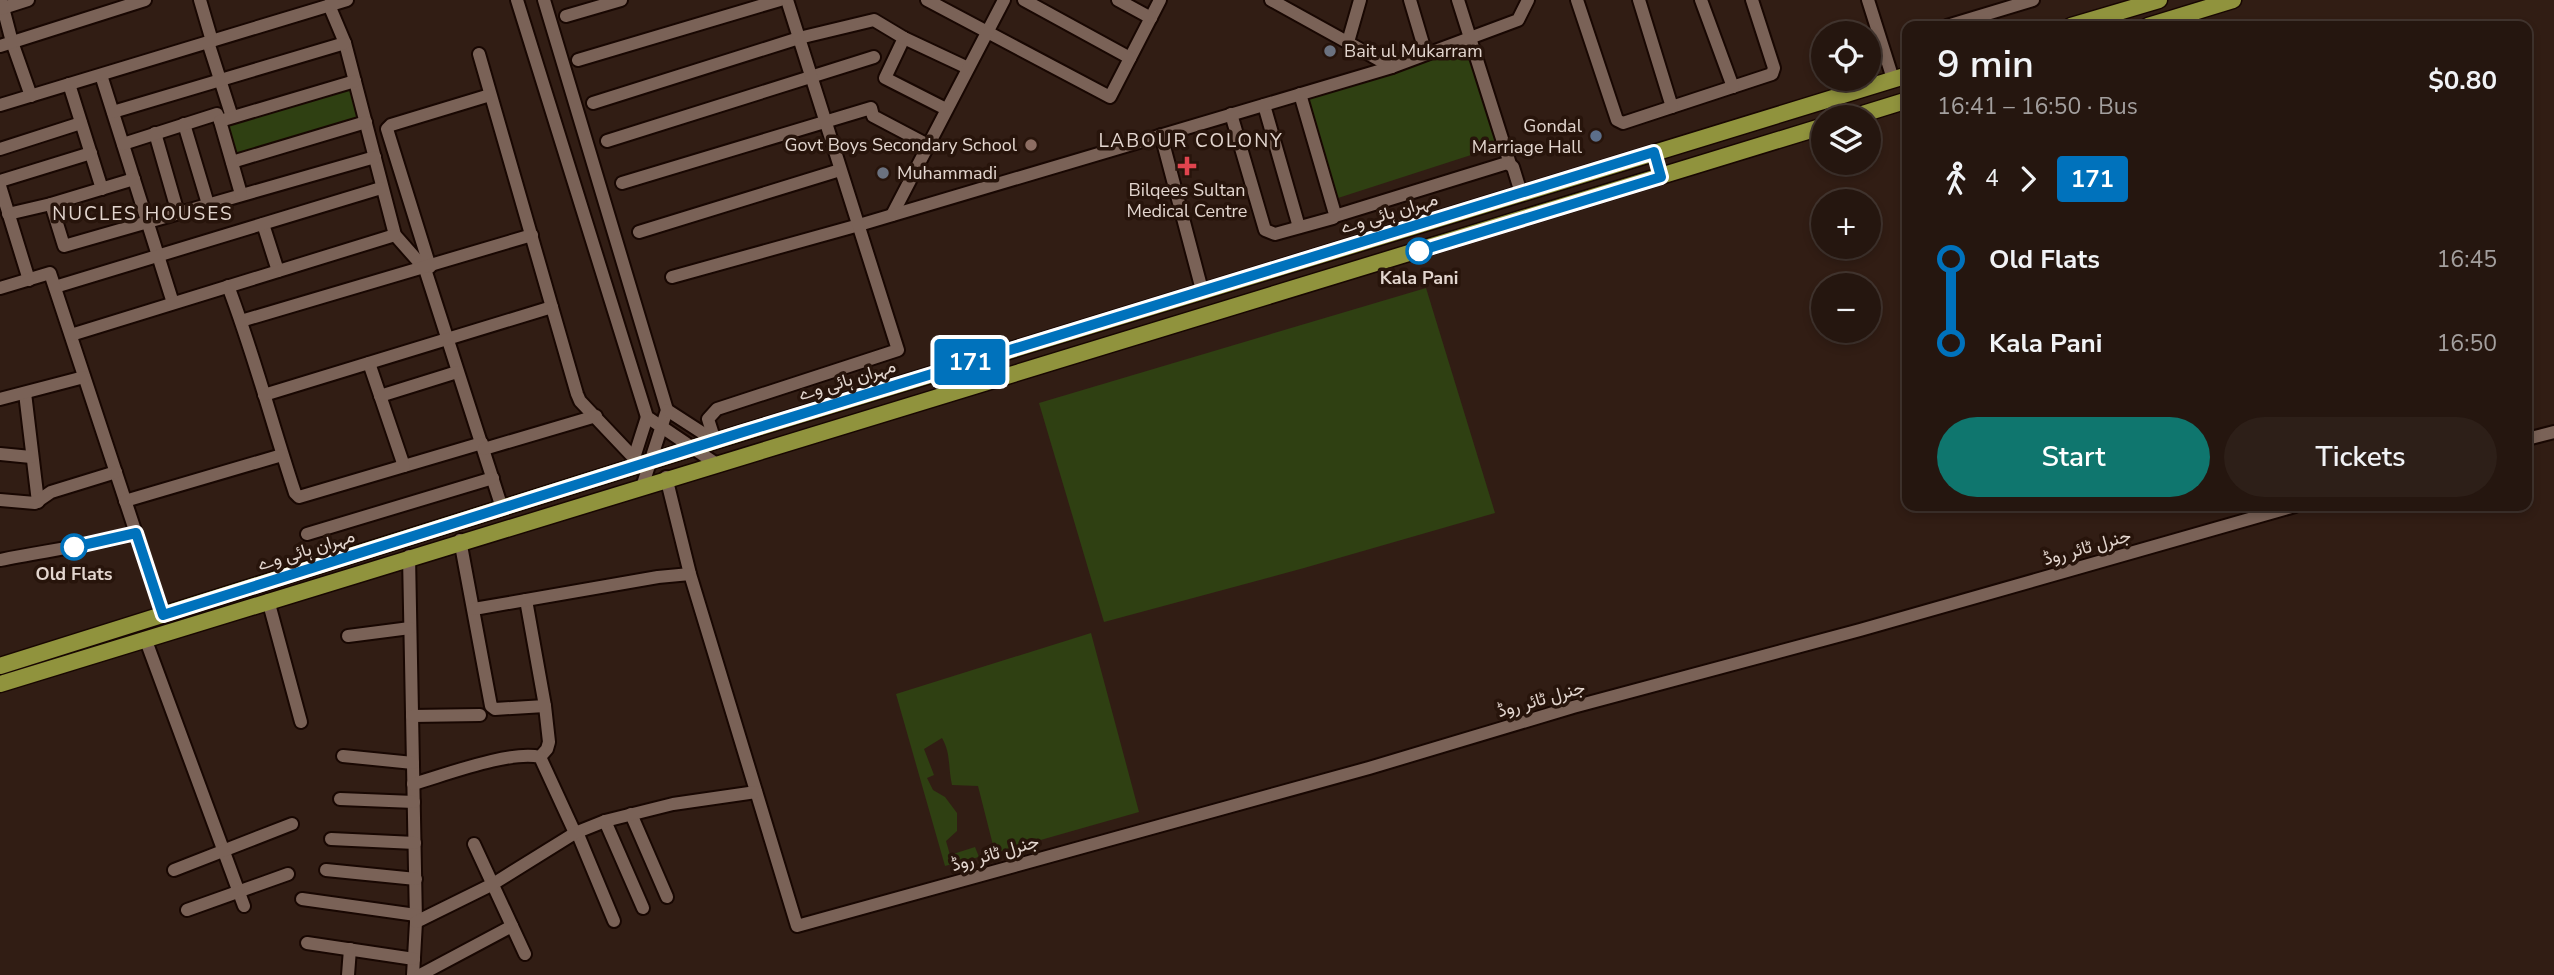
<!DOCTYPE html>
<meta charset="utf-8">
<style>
body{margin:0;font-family:"Nunito Sans",Vazirmatn,sans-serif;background:#2d1f18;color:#f1f3f6;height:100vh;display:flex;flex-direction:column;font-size:26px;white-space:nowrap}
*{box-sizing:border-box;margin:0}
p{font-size:23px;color:#a39f9e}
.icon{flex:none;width:38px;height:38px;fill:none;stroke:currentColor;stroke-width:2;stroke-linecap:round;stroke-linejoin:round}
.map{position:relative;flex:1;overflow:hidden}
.drawer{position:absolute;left:1902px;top:21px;width:630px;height:490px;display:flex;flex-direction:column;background:#25160f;border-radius:14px;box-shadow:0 4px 10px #0003,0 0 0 2px #42352f}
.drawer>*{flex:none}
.badge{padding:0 14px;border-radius:5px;font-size:24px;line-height:46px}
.controls{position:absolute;left:1811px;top:21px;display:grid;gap:14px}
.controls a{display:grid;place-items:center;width:70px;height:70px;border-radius:50%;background:#25160f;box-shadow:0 4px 10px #0003,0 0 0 2px #42352f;font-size:35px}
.map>.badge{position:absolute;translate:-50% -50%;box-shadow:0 0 0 4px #fff}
.legs{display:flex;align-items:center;gap:10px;height:77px;padding:0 35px;font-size:23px}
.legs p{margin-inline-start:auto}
.overview{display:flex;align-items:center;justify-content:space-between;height:119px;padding:0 35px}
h1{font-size:38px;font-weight:600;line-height:52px}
.action{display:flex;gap:14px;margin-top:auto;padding:14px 35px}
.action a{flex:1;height:80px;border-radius:42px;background:#0f766e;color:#fff;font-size:28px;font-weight:600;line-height:80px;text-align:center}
.action a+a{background:#2d1f18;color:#f1f3f6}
ul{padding:0 35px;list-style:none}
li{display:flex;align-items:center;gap:24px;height:84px;font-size:26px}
li i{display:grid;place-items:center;width:10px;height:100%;margin:0 9px;background:currentColor}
li i::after{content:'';width:18px;height:18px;margin:-9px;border:5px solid;border-radius:50%;background:#25160f}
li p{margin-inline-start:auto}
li:first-child i{background:linear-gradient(#0000 50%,currentColor 0)}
li:last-child i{background:linear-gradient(currentColor 50%,#0000 0)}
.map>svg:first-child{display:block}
.green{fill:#2f4012}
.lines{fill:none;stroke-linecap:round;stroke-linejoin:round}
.minor-casing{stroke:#180702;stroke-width:16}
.major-casing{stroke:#180702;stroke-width:19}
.minor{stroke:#7a6257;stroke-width:12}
.major{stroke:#90933d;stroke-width:16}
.line-1-casing{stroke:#fff;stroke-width:16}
.line-1{stroke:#0072bc;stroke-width:10}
.worship-dot{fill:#6b7280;stroke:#27140b;stroke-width:2.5}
.service-dot{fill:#5c6f8a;stroke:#27140b;stroke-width:2.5}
.education-dot{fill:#8d6e63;stroke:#27140b;stroke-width:2.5}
.health-dot{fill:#e0444e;stroke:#27140b;stroke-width:2.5}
.stop-1-dot{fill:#fff;stroke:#0072bc;stroke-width:3.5}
.labels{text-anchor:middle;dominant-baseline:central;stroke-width:7;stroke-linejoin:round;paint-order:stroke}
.poi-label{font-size:18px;fill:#e3d6cf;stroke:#27140b;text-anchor:start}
.street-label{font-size:18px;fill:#e3d6cf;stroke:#27140b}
.stop-label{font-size:18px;font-weight:bold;fill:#e3d6cf;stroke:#27140b}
.neighbourhood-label{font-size:19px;letter-spacing:2px;fill:#e3d6cf;stroke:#27140b}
</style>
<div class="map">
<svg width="2554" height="975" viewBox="0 0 2554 975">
<rect width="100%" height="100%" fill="#311d14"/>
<!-- green -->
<g class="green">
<path d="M1471,47L1502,145L1338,198L1306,100Z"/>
<path d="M353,86L361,119L234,158L223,122Z"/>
<path d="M1426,288L1495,513L1304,568L1104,622L1039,403Z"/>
<path d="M1091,633L1139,812L995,853L978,786L952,785C948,768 951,753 942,738L924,749L934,775L927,778L933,790L945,797L957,813V831L946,841L950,855L975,847L979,857L945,866L896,694Z"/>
</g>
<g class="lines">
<!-- minor casing -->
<g class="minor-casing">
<g id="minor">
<path d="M1,0L12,42L31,96"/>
<path d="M200,0L212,41"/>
<path d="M517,0L647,417L715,463"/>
<path d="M544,0L667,410L643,484"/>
<path d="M927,0L1110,97L1160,0"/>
<path d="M1024,0L1130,58"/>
<path d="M1118,0L1151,18"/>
<path d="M1271,0L1392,67"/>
<path d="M1410,0L1426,54"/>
<path d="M1458,0L1510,164"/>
<path d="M1577,0L1617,120L1623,123L1772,74L1774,68L1752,0"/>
<path d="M1639,0L1672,107"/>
<path d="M1701,0L1733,87"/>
<path d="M1868,0L1893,79"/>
<path d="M329,5L345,43L395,235L425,269L502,508"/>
<path d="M0,9L28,0"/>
<path d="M566,16L621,0"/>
<path d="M1947,26L2033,0"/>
<path d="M904,38L885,78L946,109"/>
<path d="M208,42L232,117"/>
<path d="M1348,42L1360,0"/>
<path d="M0,46L145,0"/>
<path d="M479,54L577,394L580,401L634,458"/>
<path d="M578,60L780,0"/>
<path d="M101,75L173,303"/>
<path d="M69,84L102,189"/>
<path d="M593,103L799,38L874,20L904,38L968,68"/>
<path d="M0,105L347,0"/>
<path d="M1264,105L1299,227"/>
<path d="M113,112L345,43"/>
<path d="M1231,114L1265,230L1275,234L1333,218L1335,214L1300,94"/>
<path d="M184,124L208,204"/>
<path d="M155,133L178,213"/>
<path d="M1161,135L1202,290"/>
<path d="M607,141L874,57"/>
<path d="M123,144L217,114L220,121"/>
<path d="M0,149L81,123"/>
<path d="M232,162L366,122"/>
<path d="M134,179L51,204L64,246L375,157"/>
<path d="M0,181L91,153"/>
<path d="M622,183L871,108L873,116L928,145"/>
<path d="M0,186L29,280"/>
<path d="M241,194L220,121L355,81"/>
<path d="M8,214L51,204"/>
<path d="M892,215L1004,0"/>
<path d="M1335,216L1507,163L1513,167L1521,193"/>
<path d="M263,224L278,271"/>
<path d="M639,232L840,170"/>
<path d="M430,267L387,129L391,125L490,95"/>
<path d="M672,277L859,225L1392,67L1518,20L1528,0"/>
<path d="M228,286C254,354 272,424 295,493L299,497L482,443"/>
<path d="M55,287L381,188"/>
<path d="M0,288L50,273L163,615"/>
<path d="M241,321L532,235"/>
<path d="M71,335L395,235"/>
<path d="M369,363L404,466"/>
<path d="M25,393L38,502"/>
<path d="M264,395L552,307"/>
<path d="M380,396L457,372"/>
<path d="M0,399L84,377"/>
<path d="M667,410L715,441"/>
<path d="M2527,439L2554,432"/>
<path d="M715,441L708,419L717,409L898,350L787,0"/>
<path d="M484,449L596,416"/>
<path d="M0,454L31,457"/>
<path d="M632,464L647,417"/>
<path d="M666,477L690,574L797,926L1369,768L1573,707L1860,630L2295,506"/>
<path d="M0,500L35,503L51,492L116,472"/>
<path d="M125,501L282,455"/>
<path d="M307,534L493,478"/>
<path d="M460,540L491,706L495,709L545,706"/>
<path d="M409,556L416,922L413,975"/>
<path d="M0,560C45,551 91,545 136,533"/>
<path d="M268,600L301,722"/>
<path d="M526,600L545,706L549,742L547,749L540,757"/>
<path d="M474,609L658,577L690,574"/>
<path d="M348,636L410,628"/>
<path d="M145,638L244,906"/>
<path d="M412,716L480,715"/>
<path d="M343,756L413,763"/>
<path d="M413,784C445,775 510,750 540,757L575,833"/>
<path d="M340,799L414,802"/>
<path d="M631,814L667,897"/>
<path d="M605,821L643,908"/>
<path d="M577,832L614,921"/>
<path d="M331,839L415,843"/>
<path d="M474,844L525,954"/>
<path d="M174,870L292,824"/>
<path d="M326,870L416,879"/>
<path d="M302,899L416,915"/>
<path d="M187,910L288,874"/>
<path d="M416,922L493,884L575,833L605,821L673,804L756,792"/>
<path d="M307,943L414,959"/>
<path d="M348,975L350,949"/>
<path d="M420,975L512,926"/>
</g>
</g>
<!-- major casing -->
<g class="major-casing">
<g id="major">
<path d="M2071,26L2159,0"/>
<path d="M2148,26L2233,0"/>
<path d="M1853,117L1908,100"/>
<path d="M0,666L715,441L1908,75"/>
<path d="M0,684C606,493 1217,316 1824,126"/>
</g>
</g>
<!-- minor -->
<use href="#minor" class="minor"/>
<!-- major -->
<use href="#major" class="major"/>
</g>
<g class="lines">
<!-- line-1 casing -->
<g class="line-1-casing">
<path id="line-1" d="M74,547L136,533L163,615L740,433L1654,152L1661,177L1419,251"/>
</g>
<!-- line-1 -->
<use href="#line-1" class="line-1"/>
</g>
<!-- markers -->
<g class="worship-dot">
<circle cx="1330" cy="51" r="7"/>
<circle cx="883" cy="173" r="7"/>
</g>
<circle class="service-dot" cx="1596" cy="136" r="7"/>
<circle class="education-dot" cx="1031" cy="145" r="7"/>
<path class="health-dot" d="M1183.5 155.5h7v7h7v7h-7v7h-7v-7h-7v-7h7z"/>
<g class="stop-1-dot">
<circle cx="1419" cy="251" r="12"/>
<circle cx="74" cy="547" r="12"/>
</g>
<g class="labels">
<!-- poi labels -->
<g class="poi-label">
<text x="1344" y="51">Bait ul Mukarram</text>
<text x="1582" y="126" text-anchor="end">Gondal<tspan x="1582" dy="21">Marriage Hall</tspan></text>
<text x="1017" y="145" text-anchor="end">Govt Boys Secondary School</text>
<text x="897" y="173">Muhammadi</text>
<text x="1187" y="190" text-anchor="middle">Bilqees Sultan<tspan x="1187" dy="21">Medical Centre</tspan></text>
</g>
<!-- street labels -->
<g class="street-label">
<text transform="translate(1389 213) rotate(-17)">مہران ہائی وے</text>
<text transform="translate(847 380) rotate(-17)">مہران ہائی وے</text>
<text transform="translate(2087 547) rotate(-16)">جنرل ٹائر روڈ</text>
<text transform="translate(306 550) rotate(-17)">مہران ہائی وے</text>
<text transform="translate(1541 699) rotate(-16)">جنرل ٹائر روڈ</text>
<text transform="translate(995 853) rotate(-16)">جنرل ٹائر روڈ</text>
</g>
<!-- stop labels -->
<g class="stop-label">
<text x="1419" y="278">Kala Pani</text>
<text x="74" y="574">Old Flats</text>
</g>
<!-- neighbourhood labels -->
<g class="neighbourhood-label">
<text x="1191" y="141">LABOUR COLONY</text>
<text x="143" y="214">NUCLES HOUSES</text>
</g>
</g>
</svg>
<div class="controls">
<a><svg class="icon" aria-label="locate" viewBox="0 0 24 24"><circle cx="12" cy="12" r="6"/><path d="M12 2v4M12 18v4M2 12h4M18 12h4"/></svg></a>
<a><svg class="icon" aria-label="layers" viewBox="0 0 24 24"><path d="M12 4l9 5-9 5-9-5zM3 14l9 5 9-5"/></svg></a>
<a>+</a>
<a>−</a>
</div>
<b class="badge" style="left:970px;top:362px;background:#0072bc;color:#fff">171</b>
<section class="drawer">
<div class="overview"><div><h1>9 min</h1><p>16:41 – 16:50 · Bus</p></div><b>$0.80</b></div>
<div class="legs"><svg class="icon" aria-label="walk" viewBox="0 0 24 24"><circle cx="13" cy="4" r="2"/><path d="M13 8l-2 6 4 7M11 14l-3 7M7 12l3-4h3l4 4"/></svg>4<svg class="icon" aria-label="forward" viewBox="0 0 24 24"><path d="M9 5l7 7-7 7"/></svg><b class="badge" style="background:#0072bc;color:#fff">171</b></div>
<ul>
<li><i style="color:#0072bc"></i><b>Old Flats</b><p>16:45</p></li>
<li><i style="color:#0072bc"></i><b>Kala Pani</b><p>16:50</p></li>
</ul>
<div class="action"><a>Start</a><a>Tickets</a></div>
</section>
</div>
